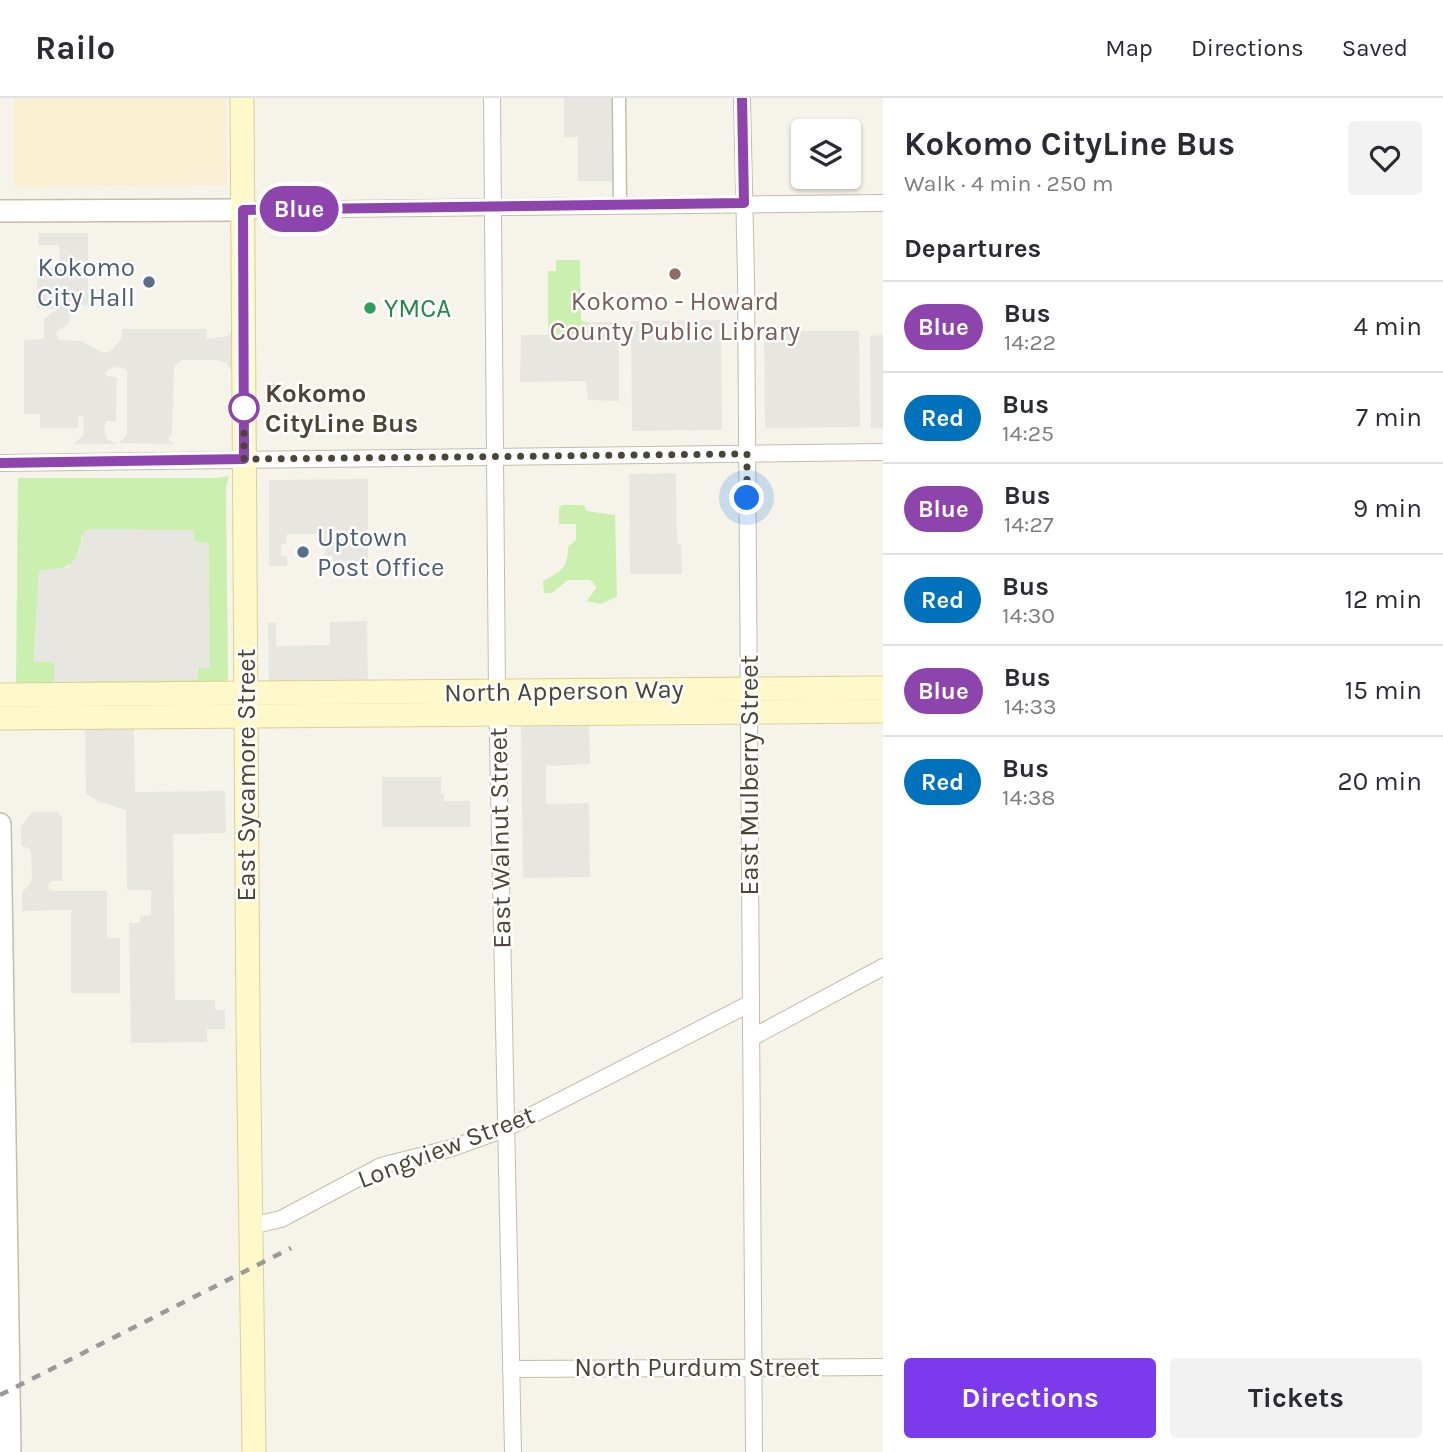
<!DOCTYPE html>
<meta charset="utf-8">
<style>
body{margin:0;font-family:Karla,sans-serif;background:#f2f2f3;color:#2b2b33;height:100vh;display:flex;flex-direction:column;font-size:26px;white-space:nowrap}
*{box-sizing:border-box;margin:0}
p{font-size:23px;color:#7c7c81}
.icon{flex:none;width:38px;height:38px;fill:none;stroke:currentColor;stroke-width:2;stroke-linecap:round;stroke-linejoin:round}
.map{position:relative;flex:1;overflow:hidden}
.drawer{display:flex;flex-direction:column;background:#fff;width:560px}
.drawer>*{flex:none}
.badge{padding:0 14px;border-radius:23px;font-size:24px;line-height:46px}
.controls{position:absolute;left:791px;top:21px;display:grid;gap:14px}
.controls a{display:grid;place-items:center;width:70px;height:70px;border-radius:7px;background:#fff;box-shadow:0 2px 5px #0004;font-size:35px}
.you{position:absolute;width:35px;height:35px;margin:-18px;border:5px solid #fff;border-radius:50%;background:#1a73e8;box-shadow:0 0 0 10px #1a73e833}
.map>.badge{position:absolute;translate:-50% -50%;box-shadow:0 0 0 4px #fff}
h2{padding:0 21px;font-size:26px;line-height:63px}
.round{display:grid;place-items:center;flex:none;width:74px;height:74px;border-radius:7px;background:#f2f2f3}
.summary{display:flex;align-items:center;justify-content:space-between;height:119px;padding:0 21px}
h1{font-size:33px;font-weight:700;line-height:52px}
.button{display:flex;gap:14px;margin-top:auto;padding:14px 21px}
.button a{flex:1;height:80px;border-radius:7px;background:#7c3aed;color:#fff;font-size:28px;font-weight:700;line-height:80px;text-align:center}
.button a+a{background:#f2f2f3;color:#2b2b33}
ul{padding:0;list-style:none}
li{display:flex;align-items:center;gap:21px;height:91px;padding:0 21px;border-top:2px solid #e1e1e2}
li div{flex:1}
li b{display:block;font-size:26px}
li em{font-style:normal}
li .badge{min-width:77px;font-weight:700;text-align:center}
header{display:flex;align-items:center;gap:42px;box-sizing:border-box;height:98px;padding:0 35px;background:#fff;border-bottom:2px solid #e1e1e2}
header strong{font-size:33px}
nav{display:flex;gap:38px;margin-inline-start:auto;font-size:24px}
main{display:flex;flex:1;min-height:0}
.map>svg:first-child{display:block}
.commercial{fill:#faeed3}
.green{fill:#cbefae;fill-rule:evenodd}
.parking{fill:#e8e6e1}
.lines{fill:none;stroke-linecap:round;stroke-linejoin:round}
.pedestrian-casing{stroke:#c3bdab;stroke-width:15}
.minor-casing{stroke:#c3bdab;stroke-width:18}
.tertiary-casing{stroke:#c3bdab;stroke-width:24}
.secondary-casing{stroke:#dbd095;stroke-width:25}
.pedestrian{stroke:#fff;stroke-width:12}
.minor{stroke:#fff;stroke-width:16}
.tertiary{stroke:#fff;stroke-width:21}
.secondary{stroke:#fff8cb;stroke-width:23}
.rail{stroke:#999;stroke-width:4.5;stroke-dasharray:9 9;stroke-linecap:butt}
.line-casing{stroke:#fff;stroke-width:16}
.line{stroke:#8e44ad;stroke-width:10}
.walk{stroke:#4b4536;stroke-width:7;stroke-dasharray:0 12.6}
.education-dot{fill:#8d6e63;stroke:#fff;stroke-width:2.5}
.service-dot{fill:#5c6f8a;stroke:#fff;stroke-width:2.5}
.leisure-dot{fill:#2e9e5b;stroke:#fff;stroke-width:2.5}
.stop-dot{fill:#fff;stroke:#8e44ad;stroke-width:3.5}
.labels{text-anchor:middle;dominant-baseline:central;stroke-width:5;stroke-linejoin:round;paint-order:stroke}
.service-label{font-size:26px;fill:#4e5e75;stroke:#fff;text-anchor:end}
.education-label{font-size:26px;fill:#785e54;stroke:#fff}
.leisure-label{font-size:26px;fill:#27864d;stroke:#fff;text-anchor:start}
.stop-label{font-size:26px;font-weight:bold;fill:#4b4536;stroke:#fff;text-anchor:start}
.street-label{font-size:26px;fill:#4b4536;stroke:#fff}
</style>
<header>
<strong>Railo</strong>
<nav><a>Map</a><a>Directions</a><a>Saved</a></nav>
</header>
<main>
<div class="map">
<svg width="883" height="1354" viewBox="0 0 883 1354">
<rect width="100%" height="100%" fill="#f6f4ea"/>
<!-- commercial -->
<path class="commercial" d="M14,0H226L227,87L14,89Z"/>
<!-- green -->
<g class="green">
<path d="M556,162H580L581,223L587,224L586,236L548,237V173H556Z"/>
<path d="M229,378L226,389L228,581L224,589H16L18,380H216ZM82,438L208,445L197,581L54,563H34L39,473C69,469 76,472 82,438Z"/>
<path d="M562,407H583L587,413L615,417L617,499L601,506L587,503L597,489L590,482H568L552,495H544L543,483C561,473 568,471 568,449L576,442V426H559V410Z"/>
</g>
<!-- parking -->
<g class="parking">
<path d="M564,0H613L614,83H578V39H564Z"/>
<path d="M39,135H88V207L73,208L68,226L57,233L56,237L59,242L81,243L103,255L111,253L122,240V231H206L207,241L227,238L233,231V275L226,265L216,262H182L174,268L172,337L167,340L174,346L119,345L127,337V273L121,269L112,270L104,275L107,278L117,279L116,323H106L104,332L107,341L117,346H73L84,337L83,318L78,319V330H40V316H24V242L44,241V221L57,211L37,210V170L60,169L59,147H38Z"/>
<path d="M721,222L722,332L632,333L631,223Z"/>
<path d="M587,224H619V303L588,302L586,283L520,284L521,237L586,236Z"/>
<path d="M764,233H859L860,329L765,330Z"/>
<path d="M883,237V330H871L870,238Z"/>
<path d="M676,375L677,445L681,446L682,476H630L629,376Z"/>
<path d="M368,381V468H333V458L325,457L324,436H287L286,446L281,447V458H287V468H269V382Z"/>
<path d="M91,431L194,432V445H209L210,570H197V582L54,584V564H34L39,473L69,469L79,455L84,433Z"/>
<path d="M367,523L368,586L269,587L268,525H276V548L330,547V524Z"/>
<path d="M589,627L590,666L546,668V706L589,705L590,779L523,780L521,628Z"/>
<path d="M85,631H134L135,694L225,693L226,735L173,736L175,902H215V912H225V931H207V944L131,945L129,825H140V818L151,817V792H127L126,712L100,704L86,696Z"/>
<path d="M382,679H441V696H444V703H470V729H382Z"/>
<path d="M32,714H57L62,719V783H51L48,787L49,791L54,793H107V840H120V895H71V812L22,813V794L30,786L32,779L31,752L21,747V729Z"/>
</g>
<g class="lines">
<!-- pedestrian casing -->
<g class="pedestrian-casing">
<path id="pedestrian" d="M619,0L620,107"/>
</g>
<!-- minor casing -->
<g class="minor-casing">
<g id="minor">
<path d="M492,0L497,594L513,1354"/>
<path d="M742,0L746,179L754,1354"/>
<path d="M243,112L883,105"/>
<path d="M0,365L883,354"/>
<path d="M751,940L883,869"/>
<path d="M251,1128L281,1121L381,1068L452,1050L505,1031L751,905"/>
<path d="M511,1271L883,1269"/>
</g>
</g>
<!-- tertiary casing -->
<g class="tertiary-casing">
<g id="tertiary">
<path d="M0,113L243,112"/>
<path d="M0,726L10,1354"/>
</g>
</g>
<!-- secondary casing -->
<g class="secondary-casing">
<g id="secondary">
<path d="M242,0L248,927L254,1354"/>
<path d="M0,597L883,590"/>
<path d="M0,620L883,613"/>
</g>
</g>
<!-- pedestrian -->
<use href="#pedestrian" class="pedestrian"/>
<!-- minor -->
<use href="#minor" class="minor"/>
<!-- tertiary -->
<use href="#tertiary" class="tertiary"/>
<!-- secondary -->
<use href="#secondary" class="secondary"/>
<!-- rail -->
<path class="rail" d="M0,1297L291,1150"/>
</g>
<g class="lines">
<!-- line casing -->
<g class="line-casing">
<path id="line" d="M0,365L244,361L243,112L744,105L742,0"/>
</g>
<!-- line -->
<use href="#line" class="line"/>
<!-- walk -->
<path class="walk" d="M244,310V361L747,356V400"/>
</g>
<!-- markers -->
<circle class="education-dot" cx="675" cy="176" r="7"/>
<g class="service-dot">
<circle cx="149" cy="184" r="7"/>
<circle cx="303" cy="454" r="7"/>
</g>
<circle class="leisure-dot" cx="370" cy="210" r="7"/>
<circle class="stop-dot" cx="244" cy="310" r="14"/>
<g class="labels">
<!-- service labels -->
<g class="service-label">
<text x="135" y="169">Kokomo<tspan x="135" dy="30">City Hall</tspan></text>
<text x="317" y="439" text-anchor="start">Uptown<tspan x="317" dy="30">Post Office</tspan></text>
</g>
<!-- education labels -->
<g class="education-label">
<text x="675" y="203">Kokomo - Howard<tspan x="675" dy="30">County Public Library</tspan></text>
</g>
<!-- leisure labels -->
<g class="leisure-label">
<text x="384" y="210">YMCA</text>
</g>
<!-- stop labels -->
<g class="stop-label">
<text x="265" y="295">Kokomo<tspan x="265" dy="30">CityLine Bus</tspan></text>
</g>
<!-- street labels -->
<g class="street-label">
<text transform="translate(564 593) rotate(-1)">North Apperson Way</text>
<text transform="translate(246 677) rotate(-90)">East Sycamore Street</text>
<text transform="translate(749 677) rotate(-90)">East Mulberry Street</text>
<text transform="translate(500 740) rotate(-91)">East Walnut Street</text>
<text transform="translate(446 1049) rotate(-21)">Longview Street</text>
<text x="697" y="1269">North Purdum Street</text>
</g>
</g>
</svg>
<div class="controls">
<a><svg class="icon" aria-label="layers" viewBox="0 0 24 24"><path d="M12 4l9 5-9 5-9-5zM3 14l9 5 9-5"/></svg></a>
</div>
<div class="you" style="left:747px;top:400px"></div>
<b class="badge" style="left:299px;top:111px;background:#8e44ad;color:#fff">Blue</b>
</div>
<section class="drawer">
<div class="summary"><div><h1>Kokomo CityLine Bus</h1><p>Walk · 4 min · 250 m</p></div><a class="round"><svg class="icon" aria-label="heart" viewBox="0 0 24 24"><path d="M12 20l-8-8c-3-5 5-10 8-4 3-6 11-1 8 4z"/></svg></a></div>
<h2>Departures</h2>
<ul>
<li><span class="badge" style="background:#8e44ad;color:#fff">Blue</span><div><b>Bus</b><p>14:22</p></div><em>4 min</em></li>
<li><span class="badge" style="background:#0072bc;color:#fff">Red</span><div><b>Bus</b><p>14:25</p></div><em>7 min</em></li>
<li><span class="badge" style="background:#8e44ad;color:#fff">Blue</span><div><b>Bus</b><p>14:27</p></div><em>9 min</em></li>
<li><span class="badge" style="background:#0072bc;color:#fff">Red</span><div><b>Bus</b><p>14:30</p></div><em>12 min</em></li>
<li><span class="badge" style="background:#8e44ad;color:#fff">Blue</span><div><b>Bus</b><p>14:33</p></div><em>15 min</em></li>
<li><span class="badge" style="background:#0072bc;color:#fff">Red</span><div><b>Bus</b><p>14:38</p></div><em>20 min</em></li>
</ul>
<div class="button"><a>Directions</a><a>Tickets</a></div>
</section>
</main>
